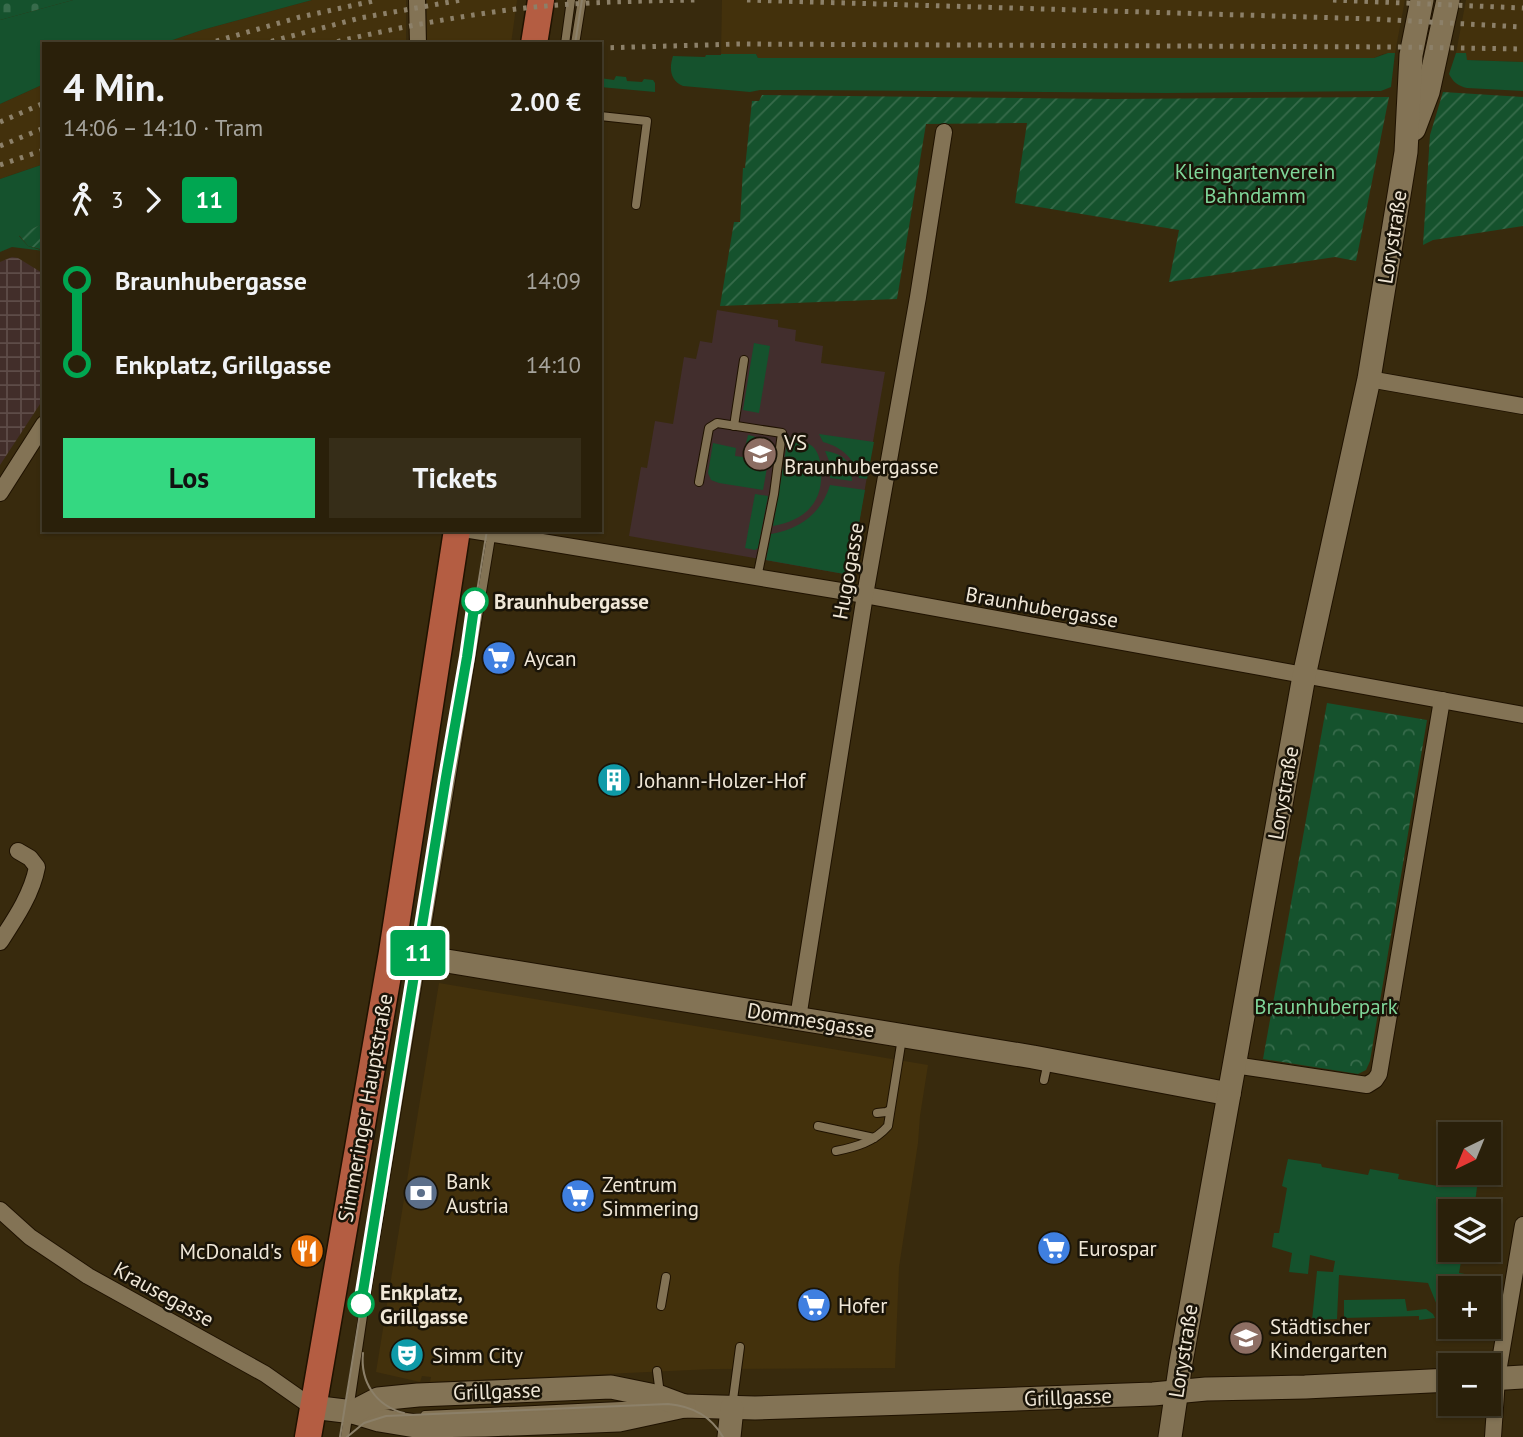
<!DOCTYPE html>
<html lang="de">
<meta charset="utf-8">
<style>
body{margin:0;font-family:"PT Sans",sans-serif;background:#362d18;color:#f1f3f6;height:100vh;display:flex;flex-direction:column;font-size:26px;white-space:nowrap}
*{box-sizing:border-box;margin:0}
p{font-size:23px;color:#a5a39c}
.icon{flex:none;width:38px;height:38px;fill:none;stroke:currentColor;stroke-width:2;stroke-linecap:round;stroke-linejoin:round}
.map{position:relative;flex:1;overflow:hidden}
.details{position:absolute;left:42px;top:42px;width:560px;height:490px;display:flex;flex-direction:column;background:#2a200a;border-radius:0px;box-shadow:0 2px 5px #0004,0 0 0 2px #463e2b}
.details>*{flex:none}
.badge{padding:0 14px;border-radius:5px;font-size:24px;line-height:46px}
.needle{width:46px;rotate:223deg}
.controls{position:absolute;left:1438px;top:1122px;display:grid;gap:14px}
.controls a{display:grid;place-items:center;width:63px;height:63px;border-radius:0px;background:#2a200a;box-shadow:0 2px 5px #0004,0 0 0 2px #463e2b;font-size:35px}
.map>.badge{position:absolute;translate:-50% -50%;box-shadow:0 0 0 4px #fff}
.legs{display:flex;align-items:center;gap:10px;height:77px;padding:0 21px;font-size:23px}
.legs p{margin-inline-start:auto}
.headline{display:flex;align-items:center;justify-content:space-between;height:119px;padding:0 21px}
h1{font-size:38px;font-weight:700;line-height:52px}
.action{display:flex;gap:14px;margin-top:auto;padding:14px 21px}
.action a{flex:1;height:80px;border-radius:0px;background:#34d881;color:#111;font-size:28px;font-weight:700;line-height:80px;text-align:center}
.action a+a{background:#362d18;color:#f1f3f6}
ul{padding:0 21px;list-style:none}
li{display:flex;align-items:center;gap:24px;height:84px;font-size:26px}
li i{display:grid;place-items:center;width:10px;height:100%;margin:0 9px;background:currentColor}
li i::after{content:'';width:18px;height:18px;margin:-9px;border:5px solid;border-radius:50%;background:#2a200a}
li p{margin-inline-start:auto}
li:first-child i{background:linear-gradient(#0000 50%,currentColor 0)}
li:last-child i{background:linear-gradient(currentColor 50%,#0000 0)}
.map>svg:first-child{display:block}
.built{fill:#43310c}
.industrial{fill:url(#industrial-grid)}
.education{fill:#422e2d}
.grass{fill:#15522d}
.forest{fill:url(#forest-crowns)}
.cemetery{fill:url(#cemetery-stones)}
.garden{fill:url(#garden-furrows)}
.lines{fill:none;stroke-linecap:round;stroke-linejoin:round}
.lane-casing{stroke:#1f1200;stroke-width:10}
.street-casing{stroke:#1f1200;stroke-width:18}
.secondary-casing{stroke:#1f1200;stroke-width:25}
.primary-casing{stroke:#1f1200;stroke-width:29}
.lane{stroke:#837355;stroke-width:8}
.street{stroke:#837355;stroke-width:16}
.secondary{stroke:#837355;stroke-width:23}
.primary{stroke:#b45d42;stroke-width:26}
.tram{stroke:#8c8069;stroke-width:2}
.rail{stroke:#8c8069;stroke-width:5;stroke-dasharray:3.5 7;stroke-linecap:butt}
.line-1-casing{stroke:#fff;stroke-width:16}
.line-1{stroke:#00a651;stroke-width:10}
.stop-1-dot{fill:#fff;stroke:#00a651;stroke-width:3.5}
.labels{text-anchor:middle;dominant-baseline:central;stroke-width:5;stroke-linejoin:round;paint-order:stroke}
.park-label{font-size:21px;fill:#7fd699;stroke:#1a1408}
.street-label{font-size:21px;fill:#f0e7d7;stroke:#1a1408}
.poi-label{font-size:21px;fill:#f0e7d7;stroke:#1a1408;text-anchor:start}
.stop-label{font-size:21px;font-weight:bold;fill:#f0e7d7;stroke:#1a1408;text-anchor:start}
</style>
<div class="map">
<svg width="1523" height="1437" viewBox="0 0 1523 1437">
<defs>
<pattern id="industrial-grid" width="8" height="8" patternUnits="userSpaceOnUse" patternTransform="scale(1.75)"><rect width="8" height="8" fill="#422e2a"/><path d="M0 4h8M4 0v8" fill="none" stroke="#5e4c48"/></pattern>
<pattern id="forest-crowns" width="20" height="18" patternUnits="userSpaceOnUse" patternTransform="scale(1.75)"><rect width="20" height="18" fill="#15522d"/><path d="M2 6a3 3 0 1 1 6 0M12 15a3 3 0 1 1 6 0" fill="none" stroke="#376b4b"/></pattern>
<pattern id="cemetery-stones" width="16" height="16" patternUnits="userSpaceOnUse" patternTransform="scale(1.75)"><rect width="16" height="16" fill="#15522d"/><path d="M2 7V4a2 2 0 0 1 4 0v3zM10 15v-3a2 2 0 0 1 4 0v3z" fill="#376b4b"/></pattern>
<pattern id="garden-furrows" width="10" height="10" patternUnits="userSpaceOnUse" patternTransform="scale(1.75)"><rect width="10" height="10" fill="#15522d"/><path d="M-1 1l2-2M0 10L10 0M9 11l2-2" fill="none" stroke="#376b4b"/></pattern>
</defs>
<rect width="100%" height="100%" fill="#382a0d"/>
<!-- built -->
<g class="built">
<path d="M312,0H406V44H161L202,30Z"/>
<path d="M427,0H517L511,44H427Z"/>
<path d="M722,0H1405L1395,53L1383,54L1374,58H758L756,54H721Z"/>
<path d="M1466,0H1523V62L1466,60V54L1456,53Z"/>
<path d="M44,84V164L0,179V104Z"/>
<path d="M439,983L928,1065L920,1116L918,1143L899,1267L895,1368L713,1369L430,1382L431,1377L422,1376L420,1382L376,1372Z"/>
</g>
<!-- industrial -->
<path class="industrial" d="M12,257L18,258L44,274V398L0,465V262Z"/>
<!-- education -->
<path class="education" d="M717,310L778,320V327L796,330L795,341L823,346L821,363L885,372L850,575L629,536L641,467L647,468L655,421L673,424L684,357L696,359L700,341L712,343Z"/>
<!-- grass -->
<g class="grass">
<path d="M73,0H312L202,30L161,44H44V84L0,104V20Z"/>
<path d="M1388,53H1395L1391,87L1381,91L1166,93L805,90H760L750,92L683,86C670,81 669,68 673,56L705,57L706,55H721V54H756L758,58H1374Z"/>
<path d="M1456,53H1466L1467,60L1523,62V91L1467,88C1458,86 1453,82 1449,74Z"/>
<path d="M616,76L626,77L627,81L642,82L644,79L653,80L655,83V92L600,87V78L614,80Z"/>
<path d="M44,164V223L19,236L28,246L44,251L12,247L0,252V179Z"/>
<path d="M754,343L770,346L759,413L743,410Z"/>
<path d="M819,434L874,442L867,479L859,478C855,459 842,447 823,442Z"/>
<path d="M748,435C763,438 773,446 774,463L768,462L763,490L719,483L711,480L708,473L713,443L736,448L735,456L743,457Z"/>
<path d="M788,437C795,439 803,440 809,444C818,449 820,459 821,468C824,502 806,520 773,526Z"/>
<path d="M825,451C844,454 852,461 852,481L830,478V463Z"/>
<path d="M830,485L865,490L850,575L766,560L771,534C800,529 821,514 830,485Z"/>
<path d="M755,494L768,496L758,548L755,550L745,548Z"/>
<path d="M1288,1159L1321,1164L1322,1167L1368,1175L1370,1169L1399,1174L1398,1179L1444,1187L1446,1181L1477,1187L1474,1211H1451V1250H1463L1459,1273L1465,1274L1462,1286L1458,1285L1457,1288H1451V1324L1445,1325L1428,1283L1339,1275L1337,1319L1312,1320L1317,1271L1333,1272L1335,1261L1310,1255L1308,1274L1289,1272L1292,1253L1272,1247L1274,1233H1279L1287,1188L1282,1186Z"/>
<path d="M1405,1299L1407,1311L1426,1309L1433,1314L1435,1318L1419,1320V1316L1344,1318V1300Z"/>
</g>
<!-- forest -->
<path class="forest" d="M1327,703L1427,720L1370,1061L1366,1070L1358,1074L1263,1059Z"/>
<!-- cemetery -->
<path class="cemetery" d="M0,0H73L0,20Z"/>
<!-- garden -->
<g class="garden">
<path d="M1443,92L1523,97V226L1433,240L1423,245L1430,135Z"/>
<path d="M762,95L1113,99L1389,97L1356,261L1335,257L1169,282L1179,230L1015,203L1027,123L926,124L897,299L720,306L734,222H740L743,168H745L752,101H759Z"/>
<path d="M44,223V250L28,246L19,235Z"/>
</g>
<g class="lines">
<!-- lane casing -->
<g class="lane-casing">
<g id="lane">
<path d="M565,44L571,0"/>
<path d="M575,44L582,0"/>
<path d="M600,116L647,121L636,205"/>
<path d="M734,426L744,360"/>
<path d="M699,482L709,428L717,423L782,433L774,494L757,578"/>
<path d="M1044,1080L1048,1062"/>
<path d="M877,1113L886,1112L890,1110"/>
<path d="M818,1126L874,1138"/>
<path d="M836,1151C856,1147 874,1142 888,1126L902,1038"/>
<path d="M661,1306L666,1277"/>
<path d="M657,1371L660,1394"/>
<path d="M732,1407L740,1347"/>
<path d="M425,1415L643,1405"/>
<path d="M345,1437L364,1309L492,531"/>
</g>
</g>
<!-- street casing -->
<g class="street-casing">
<g id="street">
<path d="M417,0L418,44"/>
<path d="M1369,379L1523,406"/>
<path d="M0,493L44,424"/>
<path d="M470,530L865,595L1523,715"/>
<path d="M0,942C15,919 32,894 37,867L30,858L18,851"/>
<path d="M798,1018L865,595L918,297L944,132"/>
<path d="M1234,1065L1367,1085L1375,1080L1379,1074L1442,700"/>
<path d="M0,1210L30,1237L88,1276L265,1374L312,1407"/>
<path d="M1493,1437L1497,1378L1523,1225"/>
</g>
</g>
<!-- secondary casing -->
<g class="secondary-casing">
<g id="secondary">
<path d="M1414,129L1428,92L1448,0"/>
<path d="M392,952L1033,1057L1229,1094"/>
<path d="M1489,1379L1523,1377"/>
<path d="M312,1407L353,1412L379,1420L416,1426L485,1425L619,1420L684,1406L755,1408L906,1403L1153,1394L1206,1389L1305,1387L1451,1380"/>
<path d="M353,1412L378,1399L418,1395L611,1387L660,1397L684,1406"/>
<path d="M729,1437L732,1408"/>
<path d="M1170,1437L1181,1362L1304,676L1369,379L1406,152L1411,55L1422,0"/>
</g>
</g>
<!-- primary casing -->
<g class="primary-casing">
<g id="primary">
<path d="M534,44L541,0"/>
<path d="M308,1437L392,952L457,530"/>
</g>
</g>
<!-- lane -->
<use href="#lane" class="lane"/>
<!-- street -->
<use href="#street" class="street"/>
<!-- secondary -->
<use href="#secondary" class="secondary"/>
<!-- primary -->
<use href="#primary" class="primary"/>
<!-- tram -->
<g class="tram">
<path d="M575,44L582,0"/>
<path d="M363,1353C360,1382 376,1406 404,1413"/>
<path d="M340,1437L487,530"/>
<path d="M347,1437L364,1423L386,1416L668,1404C692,1406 711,1416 723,1437"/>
</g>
<!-- rail -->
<g class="rail">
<path d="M747,0L1374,19L1523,27"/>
<path d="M1333,0L1523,8"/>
<path d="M206,44L300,17L378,0"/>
<path d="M261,44L360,18L461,0"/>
<path d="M327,44C390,29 453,17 516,9C577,2 637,1 698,0"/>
<path d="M600,48L739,44L1396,47L1523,49"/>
<path d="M0,122L44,103"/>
<path d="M0,146L44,128"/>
<path d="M0,165L44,150"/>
</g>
</g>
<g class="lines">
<!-- line-1 casing -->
<g class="line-1-casing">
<path id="line-1" d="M361,1304L446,777L467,657L475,601"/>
</g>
<!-- line-1 -->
<use href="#line-1" class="line-1"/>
</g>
<!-- icons -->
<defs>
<g id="school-disc" transform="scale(1.75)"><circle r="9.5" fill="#8d6e63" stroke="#1a1408"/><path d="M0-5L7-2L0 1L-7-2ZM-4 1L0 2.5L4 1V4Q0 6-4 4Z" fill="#fff"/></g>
<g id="supermarket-disc" transform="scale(1.75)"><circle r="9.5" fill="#3f7fe0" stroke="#1a1408"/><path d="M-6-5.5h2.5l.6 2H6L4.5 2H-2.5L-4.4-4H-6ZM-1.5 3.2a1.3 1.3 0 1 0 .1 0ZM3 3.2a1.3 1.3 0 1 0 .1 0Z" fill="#fff"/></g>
<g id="building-disc" transform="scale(1.75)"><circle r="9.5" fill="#0f9aa8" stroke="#1a1408"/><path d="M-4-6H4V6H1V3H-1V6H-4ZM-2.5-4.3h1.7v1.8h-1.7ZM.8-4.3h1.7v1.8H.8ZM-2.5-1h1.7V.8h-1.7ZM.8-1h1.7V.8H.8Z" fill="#fff"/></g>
<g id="bank-disc" transform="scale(1.75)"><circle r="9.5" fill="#5c6f8a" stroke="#1a1408"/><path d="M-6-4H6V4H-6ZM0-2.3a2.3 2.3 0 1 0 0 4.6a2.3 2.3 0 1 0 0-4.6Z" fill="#fff"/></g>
<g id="restaurant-disc" transform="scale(1.75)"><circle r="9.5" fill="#e8710a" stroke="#1a1408"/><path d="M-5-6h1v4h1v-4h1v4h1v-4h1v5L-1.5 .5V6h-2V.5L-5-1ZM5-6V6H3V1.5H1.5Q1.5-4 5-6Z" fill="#fff"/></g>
<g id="theatre-disc" transform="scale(1.75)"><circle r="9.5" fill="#0f9aa8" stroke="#1a1408"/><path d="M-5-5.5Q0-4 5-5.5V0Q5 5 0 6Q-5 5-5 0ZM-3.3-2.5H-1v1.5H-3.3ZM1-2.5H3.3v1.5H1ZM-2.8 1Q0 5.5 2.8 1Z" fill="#fff"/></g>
</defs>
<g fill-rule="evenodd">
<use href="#school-disc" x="760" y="454"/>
<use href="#supermarket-disc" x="499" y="658"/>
<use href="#building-disc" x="614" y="780"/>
<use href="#bank-disc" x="421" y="1193"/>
<use href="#supermarket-disc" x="578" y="1196"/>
<use href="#supermarket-disc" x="1054" y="1248"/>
<use href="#restaurant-disc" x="307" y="1251"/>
<use href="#supermarket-disc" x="814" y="1305"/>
<use href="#school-disc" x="1246" y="1338"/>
<use href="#theatre-disc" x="407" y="1355"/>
</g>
<!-- markers -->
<g class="stop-1-dot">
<circle cx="475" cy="601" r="12"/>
<circle cx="361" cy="1304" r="12"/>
</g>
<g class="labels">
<!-- park labels -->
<g class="park-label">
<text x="1255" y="171">Kleingartenverein<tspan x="1255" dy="24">Bahndamm</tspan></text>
<text x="1326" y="1006">Braunhuberpark</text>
</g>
<!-- street labels -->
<g class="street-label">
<text transform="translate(1392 237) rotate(-81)">Lorystraße</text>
<text transform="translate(848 571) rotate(-80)">Hugogasse</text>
<text transform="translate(1042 607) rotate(10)">Braunhubergasse</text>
<text transform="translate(1283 793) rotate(-80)">Lorystraße</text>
<text transform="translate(811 1020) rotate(9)">Dommesgasse</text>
<text transform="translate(365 1108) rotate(-80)">Simmeringer Hauptstraße</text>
<text transform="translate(164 1294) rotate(29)">Krausegasse</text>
<text transform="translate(1183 1351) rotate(-81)">Lorystraße</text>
<text transform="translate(497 1391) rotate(-2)">Grillgasse</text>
<text transform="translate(1068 1397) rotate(-2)">Grillgasse</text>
</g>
<!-- poi labels -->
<g class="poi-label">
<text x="784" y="442">VS<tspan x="784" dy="24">Braunhubergasse</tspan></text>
<text x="524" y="658">Aycan</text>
<text x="638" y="780">Johann-Holzer-Hof</text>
<text x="446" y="1181">Bank<tspan x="446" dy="24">Austria</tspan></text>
<text x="602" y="1184">Zentrum<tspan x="602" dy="24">Simmering</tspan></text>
<text x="1078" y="1248">Eurospar</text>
<text x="282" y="1251" text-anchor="end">McDonald's</text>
<text x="838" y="1305">Hofer</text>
<text x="1270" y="1326">Städtischer<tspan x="1270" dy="24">Kindergarten</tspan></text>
<text x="432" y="1355">Simm City</text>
</g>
<!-- stop labels -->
<g class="stop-label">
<text x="494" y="601">Braunhubergasse</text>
<text x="380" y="1292">Enkplatz,<tspan x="380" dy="24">Grillgasse</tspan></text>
</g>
</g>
</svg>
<div class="controls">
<a><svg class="needle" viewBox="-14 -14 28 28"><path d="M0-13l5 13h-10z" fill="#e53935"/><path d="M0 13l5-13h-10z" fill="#a5a39c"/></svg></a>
<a><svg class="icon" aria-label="layers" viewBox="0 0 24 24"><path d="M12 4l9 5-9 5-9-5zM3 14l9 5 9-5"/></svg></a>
<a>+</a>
<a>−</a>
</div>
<b class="badge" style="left:418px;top:953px;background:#00a651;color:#fff">11</b>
<section class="details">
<div class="headline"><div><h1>4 Min.</h1><p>14:06 – 14:10 · Tram</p></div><b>2.00 €</b></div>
<div class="legs"><svg class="icon" aria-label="walk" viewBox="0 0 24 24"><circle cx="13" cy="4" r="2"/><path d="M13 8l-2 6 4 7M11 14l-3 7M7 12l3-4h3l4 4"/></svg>3<svg class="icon" aria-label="forward" viewBox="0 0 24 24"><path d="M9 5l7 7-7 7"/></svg><b class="badge" style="background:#00a651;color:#fff">11</b></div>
<ul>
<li><i style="color:#00a651"></i><b>Braunhubergasse</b><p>14:09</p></li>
<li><i style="color:#00a651"></i><b>Enkplatz, Grillgasse</b><p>14:10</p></li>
</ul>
<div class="action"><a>Los</a><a>Tickets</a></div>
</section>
</div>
